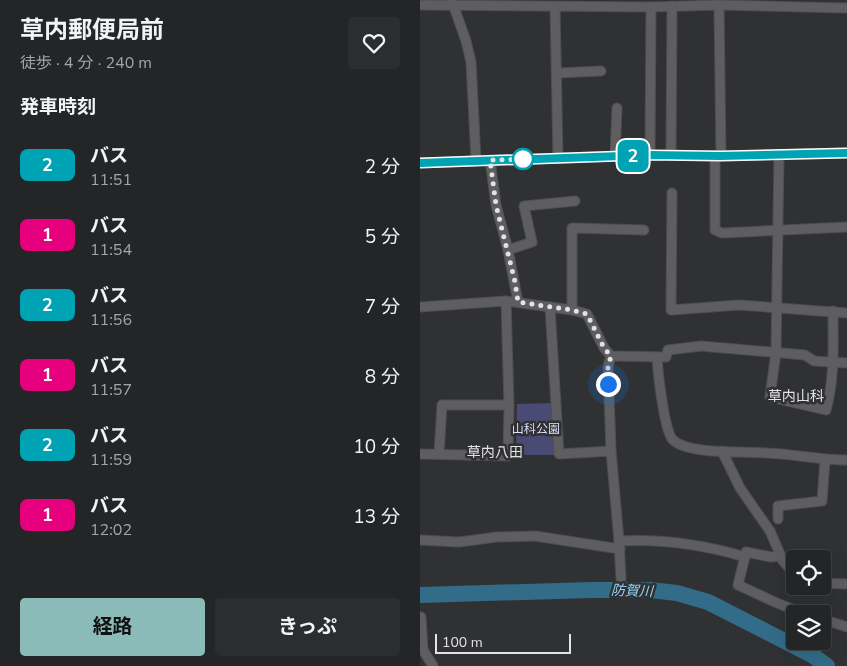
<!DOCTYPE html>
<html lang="ja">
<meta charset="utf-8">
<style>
body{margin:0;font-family:"Nunito Sans","Noto Sans JP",sans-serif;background:#2c2d2e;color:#f1f3f6;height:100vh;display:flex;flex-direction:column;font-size:19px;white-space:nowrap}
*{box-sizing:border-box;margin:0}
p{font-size:16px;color:#a3a5a7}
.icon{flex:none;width:28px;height:28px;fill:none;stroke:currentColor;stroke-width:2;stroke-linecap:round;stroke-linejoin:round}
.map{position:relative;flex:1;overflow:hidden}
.sheet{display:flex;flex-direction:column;background:#242526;width:420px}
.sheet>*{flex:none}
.badge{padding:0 10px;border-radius:8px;font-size:18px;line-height:32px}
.buttons{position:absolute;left:366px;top:550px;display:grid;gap:10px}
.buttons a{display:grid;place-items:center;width:45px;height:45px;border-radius:5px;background:#242526;box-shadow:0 5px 20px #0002,0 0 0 1px #414243;font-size:25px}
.scale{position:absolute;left:15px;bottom:12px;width:136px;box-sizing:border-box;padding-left:5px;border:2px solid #e3e3e5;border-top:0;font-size:14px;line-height:18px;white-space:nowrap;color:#e3e3e5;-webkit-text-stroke:4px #303133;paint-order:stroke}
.you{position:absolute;width:25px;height:25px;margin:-12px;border:4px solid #fff;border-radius:50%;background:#1a73e8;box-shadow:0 0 0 8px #1a73e833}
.map>.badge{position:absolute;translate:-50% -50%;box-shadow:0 0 0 2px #fff}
h2{padding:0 20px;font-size:19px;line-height:45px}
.round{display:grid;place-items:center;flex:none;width:52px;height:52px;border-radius:5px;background:#2c2d2e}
.head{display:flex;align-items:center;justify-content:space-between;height:85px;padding:0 20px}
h1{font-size:24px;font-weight:700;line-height:38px}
.cta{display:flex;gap:10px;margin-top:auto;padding:10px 20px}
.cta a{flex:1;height:58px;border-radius:5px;background:#8bbbb9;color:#111;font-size:20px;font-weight:700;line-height:58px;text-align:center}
.cta a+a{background:#2c2d2e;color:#f1f3f6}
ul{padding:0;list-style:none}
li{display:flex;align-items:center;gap:15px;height:70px;padding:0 20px}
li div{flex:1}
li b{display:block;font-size:19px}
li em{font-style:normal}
li .badge{min-width:55px;font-weight:700;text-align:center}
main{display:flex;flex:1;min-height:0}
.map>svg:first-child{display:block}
.green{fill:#4a4b75}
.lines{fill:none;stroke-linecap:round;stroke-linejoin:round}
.river{stroke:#326c88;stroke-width:16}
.minor-casing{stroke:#4d4e50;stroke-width:11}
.minor{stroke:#5e5e61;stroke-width:9}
.line-casing{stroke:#fff;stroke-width:11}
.line{stroke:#00a3b4;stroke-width:8}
.walk{stroke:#e3e3e5;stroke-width:5;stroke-dasharray:0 9}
.stop-dot{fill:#fff;stroke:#00a3b4;stroke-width:2.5}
.labels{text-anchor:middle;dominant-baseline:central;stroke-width:5;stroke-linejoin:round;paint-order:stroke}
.park-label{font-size:12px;fill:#dddffe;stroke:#303133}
.neighbourhood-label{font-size:14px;fill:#e3e3e5;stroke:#303133}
.water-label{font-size:14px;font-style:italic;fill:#93d6f9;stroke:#303133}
</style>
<main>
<section class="sheet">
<div class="head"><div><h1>草内郵便局前</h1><p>徒歩 · 4 分 · 240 m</p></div><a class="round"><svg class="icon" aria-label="heart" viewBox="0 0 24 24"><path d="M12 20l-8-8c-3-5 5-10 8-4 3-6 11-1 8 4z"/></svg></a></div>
<h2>発車時刻</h2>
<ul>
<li><span class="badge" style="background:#00a3b4;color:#fff">2</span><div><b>バス</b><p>11:51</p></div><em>2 分</em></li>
<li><span class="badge" style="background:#e6007e;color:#fff">1</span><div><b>バス</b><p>11:54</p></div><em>5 分</em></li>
<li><span class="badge" style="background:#00a3b4;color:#fff">2</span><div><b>バス</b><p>11:56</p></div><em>7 分</em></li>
<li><span class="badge" style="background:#e6007e;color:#fff">1</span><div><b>バス</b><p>11:57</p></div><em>8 分</em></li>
<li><span class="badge" style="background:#00a3b4;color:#fff">2</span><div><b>バス</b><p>11:59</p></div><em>10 分</em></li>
<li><span class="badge" style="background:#e6007e;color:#fff">1</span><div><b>バス</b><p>12:02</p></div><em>13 分</em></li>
</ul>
<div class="cta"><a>経路</a><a>きっぷ</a></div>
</section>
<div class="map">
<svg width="427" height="666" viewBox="0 0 427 666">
<rect width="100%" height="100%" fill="#303133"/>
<!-- green -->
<path class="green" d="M134,403L136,455H96L97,404Z"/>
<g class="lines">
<!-- river -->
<path class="river" d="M0,595L171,590H230L257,593L288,602L392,655L407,666"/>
<!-- minor casing -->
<g class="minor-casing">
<g id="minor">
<path d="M32,1L46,41L51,62L56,160"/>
<path d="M0,5L231,7L299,5L427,8"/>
<path d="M299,5L301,156"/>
<path d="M135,7L138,158"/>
<path d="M137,73L181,71"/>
<path d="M359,154L356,352L350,397L406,410C415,377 413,345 413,311"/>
<path d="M230,155L231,7"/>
<path d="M251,155L252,6"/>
<path d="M195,156L197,108"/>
<path d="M295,156V230L302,233L427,227"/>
<path d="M70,160L76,205L88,250L98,302"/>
<path d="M0,163L230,155L301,156L427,153"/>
<path d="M252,193L251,310L319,305L427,313"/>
<path d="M88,250L112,242L104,206L155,201"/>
<path d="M0,307L86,301L152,310L167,314L184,348L191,356L246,357L248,350L281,346L385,355L394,361L427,363"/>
<path d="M130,307L139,454L191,451"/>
<path d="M152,310V228L224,230"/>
<path d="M191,356L188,367L191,451L199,541"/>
<path d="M237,358C238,372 244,431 253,440C269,455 325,451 347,453C374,454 400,460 427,460"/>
<path d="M302,451L320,488L350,531L363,561L375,575"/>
<path d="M0,454L88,456L89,405L86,301"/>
<path d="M19,454L22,405H89"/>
<path d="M358,519V506L402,501L405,460"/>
<path d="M0,540L39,542L77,537L115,536L200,549"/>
<path d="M361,556L351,557L326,552L318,585L357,603L385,614"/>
<path d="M201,579L199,541C241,539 285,545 325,557"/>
<path d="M402,583L427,584"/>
<path d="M1,617L3,650L13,666"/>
<path d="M402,619L427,627"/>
</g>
</g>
<!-- minor -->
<use href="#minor" class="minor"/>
</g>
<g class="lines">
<!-- line casing -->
<g class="line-casing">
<path id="line" d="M0,163L230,155L300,156L427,153"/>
</g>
<!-- line -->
<use href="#line" class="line"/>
<!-- walk -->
<path class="walk" d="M103,159H106L70,160L76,205L95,282L98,302L152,310L167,314L184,348L191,356L188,367V384"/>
</g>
<!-- markers -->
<circle class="stop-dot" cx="103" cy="159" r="10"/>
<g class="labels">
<!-- park labels -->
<g class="park-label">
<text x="116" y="429">山科公園</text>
</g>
<!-- neighbourhood labels -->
<g class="neighbourhood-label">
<text x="376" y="396">草内山科</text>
<text x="75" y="452">草内八田</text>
</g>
<!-- water labels -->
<g class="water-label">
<text transform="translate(212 591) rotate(2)">防賀川</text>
</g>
</g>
</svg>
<div class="buttons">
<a><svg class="icon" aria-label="locate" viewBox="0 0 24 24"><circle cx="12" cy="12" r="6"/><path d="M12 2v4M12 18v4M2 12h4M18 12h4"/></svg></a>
<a><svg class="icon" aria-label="layers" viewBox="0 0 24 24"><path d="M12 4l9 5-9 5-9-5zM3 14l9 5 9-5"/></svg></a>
</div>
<div class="scale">100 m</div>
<div class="you" style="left:188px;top:384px"></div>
<b class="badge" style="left:213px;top:156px;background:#00a3b4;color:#fff">2</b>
</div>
</main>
